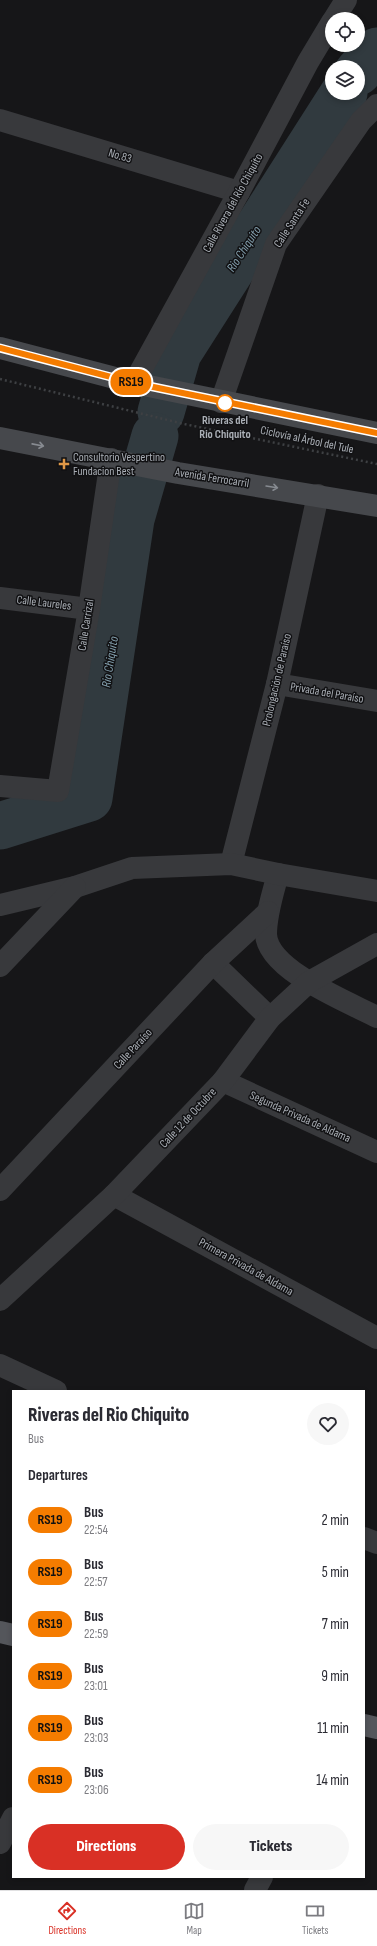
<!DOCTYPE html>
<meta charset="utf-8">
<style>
body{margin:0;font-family:"Sofia Sans Condensed",sans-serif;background:#f7f7f7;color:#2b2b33;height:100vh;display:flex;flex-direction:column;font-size:15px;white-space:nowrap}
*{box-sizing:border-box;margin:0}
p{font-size:13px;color:#7c7c81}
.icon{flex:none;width:22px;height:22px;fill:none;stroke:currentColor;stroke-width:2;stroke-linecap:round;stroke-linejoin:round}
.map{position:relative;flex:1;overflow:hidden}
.drawer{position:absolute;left:12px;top:1390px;width:353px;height:488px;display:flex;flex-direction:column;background:#fff;border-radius:0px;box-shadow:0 2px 6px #0003}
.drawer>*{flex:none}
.badge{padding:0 8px;border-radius:13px;font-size:14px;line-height:26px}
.buttons{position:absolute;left:325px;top:12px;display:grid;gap:8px}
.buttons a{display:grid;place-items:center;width:40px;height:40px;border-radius:50%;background:#fff;box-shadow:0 2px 6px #0003;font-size:20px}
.map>.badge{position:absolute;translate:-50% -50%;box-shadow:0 0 0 2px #fff}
h2{padding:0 16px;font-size:15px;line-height:36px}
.round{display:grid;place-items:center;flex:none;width:42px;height:42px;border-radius:21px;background:#f7f7f7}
.overview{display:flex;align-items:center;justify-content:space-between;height:68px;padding:0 16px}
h1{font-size:19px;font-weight:800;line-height:30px}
.primary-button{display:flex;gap:8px;margin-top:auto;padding:8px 16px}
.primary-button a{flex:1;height:46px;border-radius:24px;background:#d93025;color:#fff;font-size:16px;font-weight:800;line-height:46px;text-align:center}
.primary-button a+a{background:#f7f7f7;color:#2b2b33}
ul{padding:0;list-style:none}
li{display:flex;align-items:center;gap:12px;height:52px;padding:0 16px}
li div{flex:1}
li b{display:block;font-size:15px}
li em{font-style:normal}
li .badge{min-width:44px;font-weight:700;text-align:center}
.dock{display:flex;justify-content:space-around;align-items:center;height:56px;border-top:1px solid #e1e1e2;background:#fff;font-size:11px;color:#7c7c81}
.dock a{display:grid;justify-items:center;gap:2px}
.dock .selected{color:#d93025}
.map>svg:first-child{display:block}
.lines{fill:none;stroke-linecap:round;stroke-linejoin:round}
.river{stroke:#313a3f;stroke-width:47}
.path{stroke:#3e4043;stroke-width:2.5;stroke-dasharray:2 3;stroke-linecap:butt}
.minor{stroke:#38393c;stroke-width:22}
.secondary{stroke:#46484c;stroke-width:22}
.primary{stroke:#54565b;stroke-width:22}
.oneway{stroke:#878b91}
.line-casing{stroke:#fff;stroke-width:9}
.line{stroke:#f57c00;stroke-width:6}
.stop-dot{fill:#fff;stroke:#f57c00;stroke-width:2}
.poi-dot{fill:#df9847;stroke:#111113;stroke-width:1.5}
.labels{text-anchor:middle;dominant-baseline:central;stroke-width:3;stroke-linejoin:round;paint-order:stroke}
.street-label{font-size:12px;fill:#aaafb6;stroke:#111113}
.stop-label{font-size:12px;font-weight:bold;fill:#aaafb6;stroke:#111113}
.poi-label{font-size:12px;fill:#aaafb6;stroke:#111113;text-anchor:start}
.water-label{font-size:13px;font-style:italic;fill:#84a0ae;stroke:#111113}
</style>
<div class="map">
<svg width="377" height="1890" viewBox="0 0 377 1890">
<rect width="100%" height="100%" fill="#161618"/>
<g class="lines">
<!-- river -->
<g class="river">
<path d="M358,72L377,51"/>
<path d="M161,412L178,353L344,93"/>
<path d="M0,826L89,798L131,519L155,436"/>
</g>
<!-- path -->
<path class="path" d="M0,379L184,424L377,464"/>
<!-- minor -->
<g class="minor">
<path d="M334,19L346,0"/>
<path d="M0,120L239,192"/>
<path d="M134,383L239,192L308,62L332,22"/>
<path d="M221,402L276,244L361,121L377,105"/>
<path d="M0,598L89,609"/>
<path d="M277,684L377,701"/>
<path d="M0,786L58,791L89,609L111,459"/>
<path d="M231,864L277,684L318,495"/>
<path d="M278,874C273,893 266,914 266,934C267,970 348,1002 377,1017"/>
<path d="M0,905L75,887L132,868L231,864L278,874L377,891"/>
<path d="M213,963L270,1018"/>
<path d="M0,966L75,887"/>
<path d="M223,1081L377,1152"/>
<path d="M0,1190L213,963L268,912"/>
<path d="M114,1195L377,1338"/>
<path d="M0,1300L114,1195L223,1081L270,1018L309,982L377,944"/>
<path d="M0,1365L56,1391"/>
<path d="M364,1538L377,1543"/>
<path d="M0,1843L13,1818"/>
<path d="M255,1890L262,1877"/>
</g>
<!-- secondary -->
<g class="secondary">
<path d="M0,348L134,383L377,433"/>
<path d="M0,438L178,473L377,506"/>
</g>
<!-- primary -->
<g class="primary">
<path d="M0,1632L13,1635"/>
<path d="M364,1725L377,1728"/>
</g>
</g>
<!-- one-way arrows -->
<defs><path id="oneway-shaft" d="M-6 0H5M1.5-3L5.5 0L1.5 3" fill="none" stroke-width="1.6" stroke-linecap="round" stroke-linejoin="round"/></defs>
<g class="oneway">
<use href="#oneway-shaft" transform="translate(38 445) rotate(11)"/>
<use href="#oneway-shaft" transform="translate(272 487) rotate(9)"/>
</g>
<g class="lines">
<!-- line casing -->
<g class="line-casing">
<path id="line" d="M0,348L134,383L377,433"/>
</g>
<!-- line -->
<use href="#line" class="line"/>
</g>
<!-- markers -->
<circle class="stop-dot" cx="225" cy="403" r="8"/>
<path class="poi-dot" d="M62 458h4v4h4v4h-4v4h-4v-4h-4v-4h4z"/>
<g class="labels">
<!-- street labels -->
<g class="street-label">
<text transform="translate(120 156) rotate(17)">No.83</text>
<text transform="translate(233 203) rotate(-61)">Calle Rivera del Río Chiquito</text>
<text transform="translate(292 223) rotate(-57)">Calle Santa Fe</text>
<text transform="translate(307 440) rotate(12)">Ciclovía al Árbol del Tule</text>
<text transform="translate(212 478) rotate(9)">Avenida Ferrocarril</text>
<text transform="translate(44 603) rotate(7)">Calle Laureles</text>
<text transform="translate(86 625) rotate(-81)">Calle Carrizal</text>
<text transform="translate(277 680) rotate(-77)">Prolongación de Paraíso</text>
<text transform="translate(327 693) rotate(10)">Privada del Paraíso</text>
<text transform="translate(133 1049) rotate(-47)">Calle Paraíso</text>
<text transform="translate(300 1117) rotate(24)">Segunda Privada de Aldama</text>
<text transform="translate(188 1118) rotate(-47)">Calle 12 de Octubre</text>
<text transform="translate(246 1267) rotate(29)">Primera Privada de Aldama</text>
</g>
<!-- stop labels -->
<g class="stop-label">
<text x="225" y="420">Riveras del<tspan x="225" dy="14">Rio Chiquito</tspan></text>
</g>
<!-- poi labels -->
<g class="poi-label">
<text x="73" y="457">Consultorio Vespertino<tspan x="73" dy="14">Fundacion Best</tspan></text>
</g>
<!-- water labels -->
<g class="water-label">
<text transform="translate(244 249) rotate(-57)">Rio Chiquito</text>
<text transform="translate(110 662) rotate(-81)">Rio Chiquito</text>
</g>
</g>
</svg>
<div class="buttons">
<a><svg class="icon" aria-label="locate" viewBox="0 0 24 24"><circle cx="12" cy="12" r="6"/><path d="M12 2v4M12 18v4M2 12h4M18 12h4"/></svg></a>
<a><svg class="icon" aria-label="layers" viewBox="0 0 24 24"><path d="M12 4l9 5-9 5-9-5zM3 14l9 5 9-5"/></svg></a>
</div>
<b class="badge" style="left:131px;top:382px;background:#f57c00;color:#111">RS19</b>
<section class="drawer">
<div class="overview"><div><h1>Riveras del Rio Chiquito</h1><p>Bus</p></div><a class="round"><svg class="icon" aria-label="heart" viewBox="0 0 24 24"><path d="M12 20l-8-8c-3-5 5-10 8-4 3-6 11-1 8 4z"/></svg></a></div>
<h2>Departures</h2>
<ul>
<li><span class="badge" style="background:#f57c00;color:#111">RS19</span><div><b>Bus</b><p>22:54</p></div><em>2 min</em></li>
<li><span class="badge" style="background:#f57c00;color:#111">RS19</span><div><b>Bus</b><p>22:57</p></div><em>5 min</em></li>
<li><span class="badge" style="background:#f57c00;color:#111">RS19</span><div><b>Bus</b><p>22:59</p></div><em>7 min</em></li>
<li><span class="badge" style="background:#f57c00;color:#111">RS19</span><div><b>Bus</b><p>23:01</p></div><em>9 min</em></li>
<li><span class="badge" style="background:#f57c00;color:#111">RS19</span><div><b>Bus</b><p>23:03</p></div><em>11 min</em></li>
<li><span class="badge" style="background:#f57c00;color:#111">RS19</span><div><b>Bus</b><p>23:06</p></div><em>14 min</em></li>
</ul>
<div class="primary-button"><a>Directions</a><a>Tickets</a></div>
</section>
</div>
<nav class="dock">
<a class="selected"><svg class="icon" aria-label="directions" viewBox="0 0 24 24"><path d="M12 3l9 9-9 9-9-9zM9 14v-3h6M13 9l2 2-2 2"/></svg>Directions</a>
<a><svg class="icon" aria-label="map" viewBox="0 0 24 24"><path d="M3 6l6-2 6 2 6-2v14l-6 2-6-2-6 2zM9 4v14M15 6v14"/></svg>Map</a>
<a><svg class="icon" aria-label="tickets" viewBox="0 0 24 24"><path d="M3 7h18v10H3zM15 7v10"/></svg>Tickets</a>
</nav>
